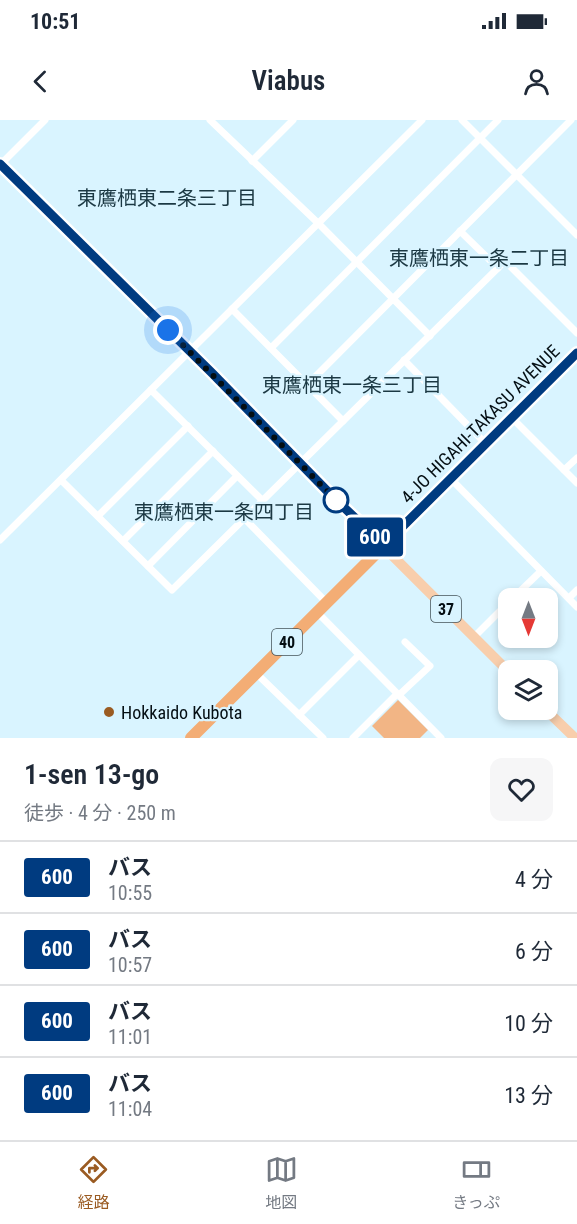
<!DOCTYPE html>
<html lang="ja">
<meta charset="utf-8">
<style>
body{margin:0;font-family:"Roboto Condensed","Noto Sans JP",sans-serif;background:#f6f6f7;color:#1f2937;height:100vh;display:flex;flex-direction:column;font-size:22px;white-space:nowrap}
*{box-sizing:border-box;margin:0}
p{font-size:20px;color:#747a83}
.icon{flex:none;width:33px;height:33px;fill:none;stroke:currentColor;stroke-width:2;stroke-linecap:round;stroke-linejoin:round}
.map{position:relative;height:618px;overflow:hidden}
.panel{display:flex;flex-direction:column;background:#fff;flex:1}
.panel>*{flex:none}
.badge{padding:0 12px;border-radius:4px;font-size:21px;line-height:39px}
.needle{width:39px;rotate:180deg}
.buttons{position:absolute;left:498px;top:468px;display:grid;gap:12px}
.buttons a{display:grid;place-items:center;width:60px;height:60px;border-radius:12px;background:#fff;box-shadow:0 3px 9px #0003;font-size:30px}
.you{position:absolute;width:30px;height:30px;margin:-15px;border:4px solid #fff;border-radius:50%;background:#1a73e8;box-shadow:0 0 0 9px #1a73e833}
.map>.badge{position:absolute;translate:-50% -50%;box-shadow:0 0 0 3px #fff}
.round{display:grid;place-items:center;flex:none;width:63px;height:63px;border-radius:12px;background:#f6f6f7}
.head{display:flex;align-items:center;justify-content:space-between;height:102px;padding:0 24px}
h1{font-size:28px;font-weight:600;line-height:45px}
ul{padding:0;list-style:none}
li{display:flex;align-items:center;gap:18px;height:72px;padding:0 24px;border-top:2px solid #e0e1e3}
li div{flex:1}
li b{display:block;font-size:22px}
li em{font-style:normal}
li .badge{min-width:66px;font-weight:700;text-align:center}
.status{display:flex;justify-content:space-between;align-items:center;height:42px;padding:0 30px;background:#fff;direction:ltr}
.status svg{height:16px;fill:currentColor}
header{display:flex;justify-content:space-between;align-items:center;height:78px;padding:0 24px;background:#fff;font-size:27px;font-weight:600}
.menu{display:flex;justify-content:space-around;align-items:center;height:84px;border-top:2px solid #e0e1e3;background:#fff;font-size:16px;color:#747a83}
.menu a{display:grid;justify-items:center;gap:3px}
.menu .active{color:#9a5b22}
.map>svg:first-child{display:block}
.green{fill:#f2b585}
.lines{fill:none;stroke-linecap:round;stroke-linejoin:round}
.street{stroke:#fff;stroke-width:7}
.primary{stroke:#f8ceac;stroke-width:10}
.highway{stroke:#f3ad75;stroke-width:12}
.line-casing{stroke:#fff;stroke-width:14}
.line{stroke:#003b80;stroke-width:9}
.walk{stroke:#040e13;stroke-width:6;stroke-dasharray:0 10.8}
.stop-dot{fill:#fff;stroke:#003b80;stroke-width:3}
.poi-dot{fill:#9a5b22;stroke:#d9f4ff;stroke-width:2}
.labels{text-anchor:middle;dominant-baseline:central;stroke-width:4.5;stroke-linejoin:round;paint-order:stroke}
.shield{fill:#d9f4ff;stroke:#44535a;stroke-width:1.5}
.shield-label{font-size:16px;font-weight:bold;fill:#040e13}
.street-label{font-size:18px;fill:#040e13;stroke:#d9f4ff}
.poi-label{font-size:18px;fill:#040e13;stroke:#d9f4ff;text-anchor:start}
.neighbourhood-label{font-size:20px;fill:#1b3843;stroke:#d9f4ff}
</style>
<div class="status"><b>10:51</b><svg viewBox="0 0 49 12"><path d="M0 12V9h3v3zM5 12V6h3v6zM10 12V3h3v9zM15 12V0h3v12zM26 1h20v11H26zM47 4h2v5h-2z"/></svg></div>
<header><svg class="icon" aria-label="back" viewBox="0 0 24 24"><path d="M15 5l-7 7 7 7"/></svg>Viabus<svg class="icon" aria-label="person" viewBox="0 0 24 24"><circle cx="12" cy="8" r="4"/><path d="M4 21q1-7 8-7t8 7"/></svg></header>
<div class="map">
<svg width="577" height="618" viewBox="0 0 577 618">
<rect width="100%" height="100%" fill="#d9f4ff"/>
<!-- green -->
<path class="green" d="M398,580L428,610L420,618H384L372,606Z"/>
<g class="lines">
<!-- street -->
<g class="street">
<path d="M210,0L319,104L430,216"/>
<path d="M462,0L577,115"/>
<path d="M252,41L293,0"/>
<path d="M0,45L45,0"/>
<path d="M460,111L498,148"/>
<path d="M232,189L343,301"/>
<path d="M271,228L498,0"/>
<path d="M404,240L486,324"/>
<path d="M307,265L571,0"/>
<path d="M151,270L262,380"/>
<path d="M512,298L577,363"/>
<path d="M564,350L577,338"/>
<path d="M451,359L577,487"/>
<path d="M61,360L172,470L505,141L577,213"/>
<path d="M98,396L188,306"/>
<path d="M244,398L327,483"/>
<path d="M0,420L422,0"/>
<path d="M123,421L213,331"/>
<path d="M148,446L237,356"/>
<path d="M513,478L541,451"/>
<path d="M569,478L577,470"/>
<path d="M317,492L441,618"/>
<path d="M474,517L508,483"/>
<path d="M256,553L323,618"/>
<path d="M399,575L430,546L405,522"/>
<path d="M299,595L359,535"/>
<path d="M353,618L397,574"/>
</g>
<!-- primary -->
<g class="primary">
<path d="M0,44L508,551"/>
<path d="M546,590L575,618"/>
</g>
<!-- highway -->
<path class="highway" d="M191,618L577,233"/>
</g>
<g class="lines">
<!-- line casing -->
<g class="line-casing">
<path id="line" d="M0,44L212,253L336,380L384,425L577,233"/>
</g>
<!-- line -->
<use href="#line" class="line"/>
<!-- walk -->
<path class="walk" d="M168,210L336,380"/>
</g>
<!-- markers -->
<circle class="stop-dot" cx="336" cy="380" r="12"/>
<circle class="poi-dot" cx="109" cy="592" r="6"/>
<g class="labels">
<!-- shield labels -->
<g class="shield">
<rect x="431" y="476" width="30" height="26" rx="4.5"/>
<rect x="272" y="509" width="30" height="26" rx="4.5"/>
</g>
<g class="shield-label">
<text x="446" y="489">37</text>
<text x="287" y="522">40</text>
</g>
<!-- street labels -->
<g class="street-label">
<text transform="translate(480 304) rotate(-45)">4-JO HIGAHI-TAKASU AVENUE</text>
</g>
<!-- poi labels -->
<g class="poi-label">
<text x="121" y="592">Hokkaido Kubota</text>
</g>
<!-- neighbourhood labels -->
<g class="neighbourhood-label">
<text x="167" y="78">東鷹栖東二条三丁目</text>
<text x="479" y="138">東鷹栖東一条二丁目</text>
<text x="352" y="265">東鷹栖東一条三丁目</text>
<text x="224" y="392">東鷹栖東一条四丁目</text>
</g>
</g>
</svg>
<div class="buttons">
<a><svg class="needle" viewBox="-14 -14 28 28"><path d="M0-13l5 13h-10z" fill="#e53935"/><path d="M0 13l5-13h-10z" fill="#747a83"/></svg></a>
<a><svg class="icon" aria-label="layers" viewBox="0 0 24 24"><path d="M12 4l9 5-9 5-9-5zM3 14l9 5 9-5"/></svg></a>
</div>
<div class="you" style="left:168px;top:210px"></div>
<b class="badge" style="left:375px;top:417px;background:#003b80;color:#fff">600</b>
</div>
<section class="panel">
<div class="head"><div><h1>1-sen 13-go</h1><p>徒歩 · 4 分 · 250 m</p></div><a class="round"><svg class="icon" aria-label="heart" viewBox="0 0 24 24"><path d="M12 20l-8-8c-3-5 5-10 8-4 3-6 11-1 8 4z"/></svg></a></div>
<ul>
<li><span class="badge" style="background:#003b80;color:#fff">600</span><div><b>バス</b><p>10:55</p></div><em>4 分</em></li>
<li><span class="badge" style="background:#003b80;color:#fff">600</span><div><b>バス</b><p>10:57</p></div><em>6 分</em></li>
<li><span class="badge" style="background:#003b80;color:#fff">600</span><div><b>バス</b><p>11:01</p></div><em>10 分</em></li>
<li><span class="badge" style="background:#003b80;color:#fff">600</span><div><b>バス</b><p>11:04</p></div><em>13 分</em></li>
</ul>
</section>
<nav class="menu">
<a class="active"><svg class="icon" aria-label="directions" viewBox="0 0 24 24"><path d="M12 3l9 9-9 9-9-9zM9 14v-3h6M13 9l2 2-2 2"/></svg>経路</a>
<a><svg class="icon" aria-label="map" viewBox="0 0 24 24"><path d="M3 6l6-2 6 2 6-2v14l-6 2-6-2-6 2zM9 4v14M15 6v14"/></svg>地図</a>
<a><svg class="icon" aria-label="tickets" viewBox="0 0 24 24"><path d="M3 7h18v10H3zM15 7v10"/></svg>きっぷ</a>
</nav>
